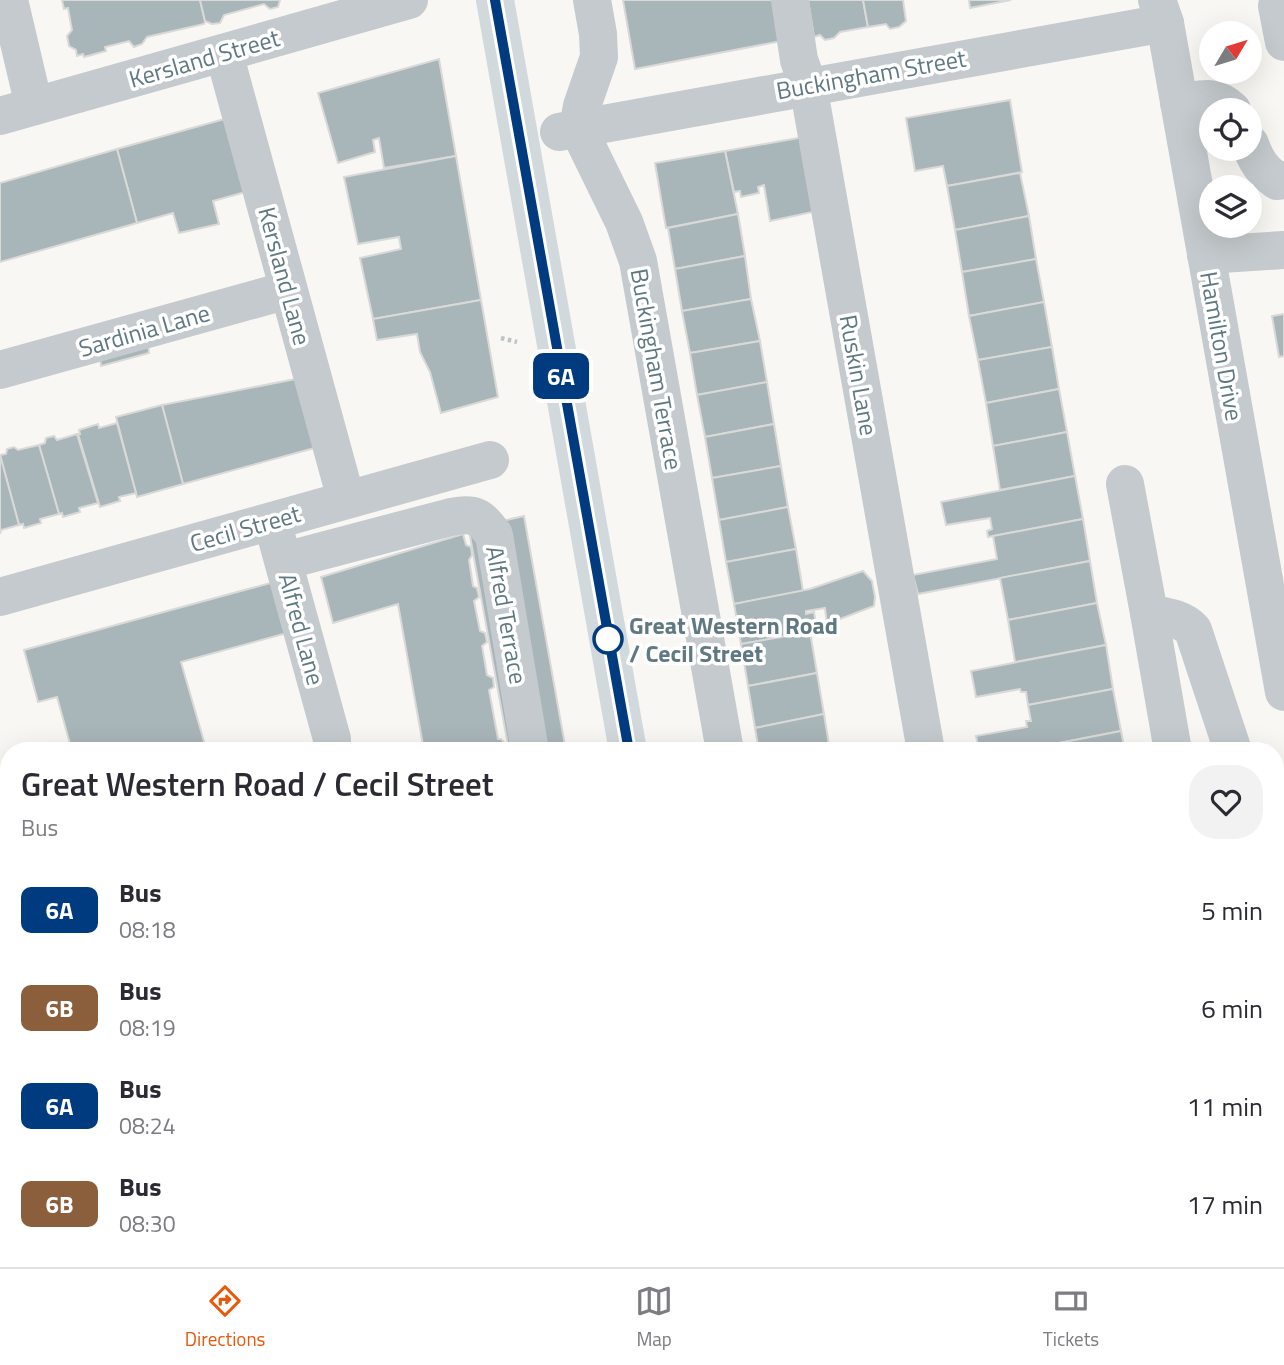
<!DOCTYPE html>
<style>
body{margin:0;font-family:"Titillium Web",sans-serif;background:#f2f2f3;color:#2b2b33;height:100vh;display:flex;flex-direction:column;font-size:26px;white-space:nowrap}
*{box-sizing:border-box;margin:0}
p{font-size:23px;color:#7c7c81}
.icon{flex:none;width:38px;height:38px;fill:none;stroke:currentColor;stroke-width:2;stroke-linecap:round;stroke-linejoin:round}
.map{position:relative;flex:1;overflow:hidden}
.sheet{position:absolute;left:0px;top:742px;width:1284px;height:525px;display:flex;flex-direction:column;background:#fff;border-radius:28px 28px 0 0;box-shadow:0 7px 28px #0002}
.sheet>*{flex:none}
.badge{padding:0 14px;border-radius:10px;font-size:24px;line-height:46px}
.needle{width:46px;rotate:52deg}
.fabs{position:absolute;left:1199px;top:21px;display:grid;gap:14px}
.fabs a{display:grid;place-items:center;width:63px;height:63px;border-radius:50%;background:#fff;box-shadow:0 7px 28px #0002;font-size:35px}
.map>.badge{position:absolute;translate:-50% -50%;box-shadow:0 0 0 4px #fff}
.round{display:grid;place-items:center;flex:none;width:74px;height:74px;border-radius:28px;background:#f2f2f3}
.head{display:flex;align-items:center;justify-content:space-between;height:119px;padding:0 21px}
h1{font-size:33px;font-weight:600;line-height:52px}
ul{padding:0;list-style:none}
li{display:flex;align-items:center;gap:21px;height:98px;padding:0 21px}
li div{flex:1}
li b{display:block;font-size:26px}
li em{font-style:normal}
li .badge{min-width:77px;font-weight:700;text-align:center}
.dock{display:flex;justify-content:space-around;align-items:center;height:98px;border-top:2px solid #e1e1e2;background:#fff;font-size:19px;color:#7c7c81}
.dock a{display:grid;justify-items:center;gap:4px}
.dock .current{color:#ea580c}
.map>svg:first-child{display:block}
.building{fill:#a8b5b9;stroke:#d9d9d7;stroke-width:2}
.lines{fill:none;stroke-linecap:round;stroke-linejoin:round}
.path{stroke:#c0c3c5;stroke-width:4.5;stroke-dasharray:3.5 3.5;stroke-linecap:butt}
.minor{stroke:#c4cacd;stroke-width:38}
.major{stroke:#d2d9dc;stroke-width:38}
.line-casing{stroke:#fff;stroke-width:16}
.line{stroke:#003b80;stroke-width:10}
.stop-dot{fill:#fff;stroke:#003b80;stroke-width:3.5}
.labels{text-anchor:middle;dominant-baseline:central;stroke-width:7;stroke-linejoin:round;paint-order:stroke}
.street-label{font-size:24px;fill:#5f7882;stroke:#fff}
.stop-label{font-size:24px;font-weight:bold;fill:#5f7882;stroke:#fff;text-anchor:start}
</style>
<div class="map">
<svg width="1284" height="1267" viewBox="0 0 1284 1267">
<rect width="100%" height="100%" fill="#f8f7f4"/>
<!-- building -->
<g class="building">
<path d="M62,0H200L205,21L204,24L147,37L142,44L134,47L129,41L105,47L106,51L84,57L83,54L77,56L76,50L69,46L67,36L72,30L68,8L64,9Z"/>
<path d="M200,0H280L278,7L270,9L264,4L224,15L220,23L212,24L205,21Z"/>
<path d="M623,0H780L787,40L635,69Z"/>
<path d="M808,0H863L868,27L840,32L834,38L825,40L820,35L814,37Z"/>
<path d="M863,0H903L906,21L899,27L890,29L886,24L868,27Z"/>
<path d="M969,0H1011L970,8Z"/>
<path d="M439,59L456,156L384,168L379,138L373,140L375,152L338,163L318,93Z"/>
<path d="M1010,100L1022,172L947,186L943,166L915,171L906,118Z"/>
<path d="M228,118L249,191L213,201L219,224L179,233L173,213L137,223L117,149Z"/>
<path d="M804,137L817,211L770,221L764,185L758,187L759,193L741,197L740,191L734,192L725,151Z"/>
<path d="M117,149L137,223L0,262V183Z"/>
<path d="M725,151L738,214L666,228L655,163Z"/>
<path d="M456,156L481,300L373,319L360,258L401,249L399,237L358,244L344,177Z"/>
<path d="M1020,173L1029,216L955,230L947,186Z"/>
<path d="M738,214L745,256L675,269L668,228Z"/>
<path d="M1029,216L1036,259L962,272L955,230Z"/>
<path d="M745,256L751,299L682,311L675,269Z"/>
<path d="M1036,259L1044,302L969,316L962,272Z"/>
<path d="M751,299L760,341L690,353L682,311Z"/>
<path d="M481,300L498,397L441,413L430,372L420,352L417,334L377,340L373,319Z"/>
<path d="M1044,302L1052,347L978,360L969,316Z"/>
<path d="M1284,314V356L1279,357L1272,316Z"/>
<path d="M760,341L767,382L697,395L690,353Z"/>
<path d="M148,343L149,353L101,366L100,357Z"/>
<path d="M1052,347L1059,389L986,403L978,360Z"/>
<path d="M301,378L318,447L183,484L162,405Z"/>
<path d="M767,382L774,424L705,437L697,395Z"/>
<path d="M1059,389L1067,432L993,446L986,403Z"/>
<path d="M162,405L183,484L137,497L116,417Z"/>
<path d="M117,423L136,493L119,497L120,501L100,507L78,434H80L79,430L98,424L99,428Z"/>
<path d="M774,424L781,466L712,478L705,437Z"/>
<path d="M1067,432L1075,476L1000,490L993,446Z"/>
<path d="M77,434L98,503L79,508L80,512L63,517L62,513L59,514L39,445L45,443L46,438L54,436L57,440Z"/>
<path d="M39,445L59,514L40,519L41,523L24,528L23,524L19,525L0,455L6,454L7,449L14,447L18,450Z"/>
<path d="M0,455L19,525L1,530L0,534Z"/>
<path d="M781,466L788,507L719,520L712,478Z"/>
<path d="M1075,476L1083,519L988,537L987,531L992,529L990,518L946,525L941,502Z"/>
<path d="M464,503L502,521L524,516L566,751H509Z"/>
<path d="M788,507L796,549L726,562L719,520Z"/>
<path d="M1083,519L1090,561L918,594L913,575L997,559L993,536Z"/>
<path d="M463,534L466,545L471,547L472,555L469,560L473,586L477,588L479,597L474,601L480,631L485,633L487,642L482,646L487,675L493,678L494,687L489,690L498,739H501L504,742L505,751H424L398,604L333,623L321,577Z"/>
<path d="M796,549L803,591L734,604L726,562Z"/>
<path d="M1090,561L1097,603L1008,620L1000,578Z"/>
<path d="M863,571L872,581L875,597L874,606L827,624L825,608L806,611V614L814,612L816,625L809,626L810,632L741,644L734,604L810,589Z"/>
<path d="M274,582L287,633L181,662L205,745L183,751H72L57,697L38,702L24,650Z"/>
<path d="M1097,603L1106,645L1015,662L1008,620Z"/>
<path d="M810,632L817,673L748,686L741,644Z"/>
<path d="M1106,645L1113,689L1028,705L1026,692H1021L1020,689L976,697L971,671Z"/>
<path d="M817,673L824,714L755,728L748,686Z"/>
<path d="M1113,689L1121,731L1018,751H979L976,736L1027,727L1026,721H1031L1028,705Z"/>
<path d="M824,714L830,751H759L755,728Z"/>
<path d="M1121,731L1125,751H1018Z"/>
<path d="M6,906L9,916V1007L0,976V908Z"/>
<path d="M0,976L9,1007V1031L0,1033Z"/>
<path d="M9,1145V1246L0,1249V1148Z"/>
<path d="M9,1246V1258H57L59,1267H0V1249Z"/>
<path d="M201,1258H276L279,1267H203Z"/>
<path d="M365,1258H401L372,1267Z"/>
<path d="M401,1258H455L457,1267H372Z"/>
<path d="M583,1258H619L584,1265Z"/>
<path d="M619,1258H653L655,1267H589L588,1264Z"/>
<path d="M850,1258H923L925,1267H852Z"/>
<path d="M1137,1258H1182L1138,1266Z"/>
<path d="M1182,1258H1215L1216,1267H1139Z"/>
</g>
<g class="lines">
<!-- path -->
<path class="path" d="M501,338L517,342"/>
<!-- minor -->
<g class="minor">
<path d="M9,0L34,106"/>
<path d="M592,0L598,34L599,57L582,106L578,128L624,222L638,261L725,751"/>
<path d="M790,0L799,60L808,85L926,751"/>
<path d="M1157,0L1165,23L1284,692"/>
<path d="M1277,6L1284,42"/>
<path d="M224,53L346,499"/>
<path d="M1179,103C1201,100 1214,93 1232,110"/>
<path d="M0,116L409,0"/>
<path d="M559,132L1165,23"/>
<path d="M1250,144C1256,161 1262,170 1277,181L1284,180"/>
<path d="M1206,255L1284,250"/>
<path d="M0,370L288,290"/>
<path d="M1125,484L1149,613"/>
<path d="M277,539L332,739"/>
<path d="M284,561L451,517C475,513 479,515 494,535L530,751"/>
<path d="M0,597L490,460"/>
<path d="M1173,751L1149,613C1164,616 1182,618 1193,630L1233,751"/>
<path d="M1276,805L1284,807"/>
<path d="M0,837L9,835"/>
<path d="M0,1087L9,1084"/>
<path d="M324,1258L326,1267"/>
<path d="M518,1258L519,1267"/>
<path d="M814,1258L816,1267"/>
<path d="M1016,1258L1018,1267"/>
</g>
<!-- major -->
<g class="major">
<path d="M495,0L628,751"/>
<path d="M718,1258L719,1267"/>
</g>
</g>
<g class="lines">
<!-- line casing -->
<g class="line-casing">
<path id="line" d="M495,0L629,751"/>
</g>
<!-- line -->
<use href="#line" class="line"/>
</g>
<!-- markers -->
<circle class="stop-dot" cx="608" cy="639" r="14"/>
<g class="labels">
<!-- street labels -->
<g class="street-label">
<text transform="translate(204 58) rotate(-16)">Kersland Street</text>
<text transform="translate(871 74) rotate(-10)">Buckingham Street</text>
<text transform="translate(285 276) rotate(75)">Kersland Lane</text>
<text transform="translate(144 330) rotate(-16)">Sardinia Lane</text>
<text transform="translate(1222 346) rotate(80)">Hamilton Drive</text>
<text transform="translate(657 369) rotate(80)">Buckingham Terrace</text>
<text transform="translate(859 375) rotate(80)">Ruskin Lane</text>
<text transform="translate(245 528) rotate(-16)">Cecil Street</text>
<text transform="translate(507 615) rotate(80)">Alfred Terrace</text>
<text transform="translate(302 629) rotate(75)">Alfred Lane</text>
</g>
<!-- stop labels -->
<g class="stop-label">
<text x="629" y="625">Great Western Road<tspan x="629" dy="28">/ Cecil Street</tspan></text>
</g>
</g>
</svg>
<div class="fabs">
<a><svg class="needle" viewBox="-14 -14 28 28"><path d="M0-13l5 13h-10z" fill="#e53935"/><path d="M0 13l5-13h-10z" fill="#7c7c81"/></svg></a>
<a><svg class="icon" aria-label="locate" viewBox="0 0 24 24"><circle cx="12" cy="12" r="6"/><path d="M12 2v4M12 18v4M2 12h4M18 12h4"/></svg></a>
<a><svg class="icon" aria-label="layers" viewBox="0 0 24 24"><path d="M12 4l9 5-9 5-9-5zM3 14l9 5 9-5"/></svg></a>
</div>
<b class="badge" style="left:561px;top:376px;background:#003b80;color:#fff">6A</b>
<section class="sheet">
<div class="head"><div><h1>Great Western Road / Cecil Street</h1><p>Bus</p></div><a class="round"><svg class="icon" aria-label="heart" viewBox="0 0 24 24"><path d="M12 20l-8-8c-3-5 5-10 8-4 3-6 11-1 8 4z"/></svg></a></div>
<ul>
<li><span class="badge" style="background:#003b80;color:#fff">6A</span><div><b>Bus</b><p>08:18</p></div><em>5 min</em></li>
<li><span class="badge" style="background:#8b5e3c;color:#fff">6B</span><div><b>Bus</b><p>08:19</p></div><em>6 min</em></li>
<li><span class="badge" style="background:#003b80;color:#fff">6A</span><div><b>Bus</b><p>08:24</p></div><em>11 min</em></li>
<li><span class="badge" style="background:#8b5e3c;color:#fff">6B</span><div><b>Bus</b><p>08:30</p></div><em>17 min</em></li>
</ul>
</section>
</div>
<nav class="dock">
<a class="current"><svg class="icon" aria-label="directions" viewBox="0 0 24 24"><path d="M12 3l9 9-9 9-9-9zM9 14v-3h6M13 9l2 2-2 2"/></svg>Directions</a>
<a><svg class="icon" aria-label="map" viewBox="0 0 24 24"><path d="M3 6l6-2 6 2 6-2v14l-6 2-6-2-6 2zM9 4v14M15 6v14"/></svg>Map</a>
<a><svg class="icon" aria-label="tickets" viewBox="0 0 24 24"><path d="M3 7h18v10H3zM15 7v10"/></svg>Tickets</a>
</nav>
